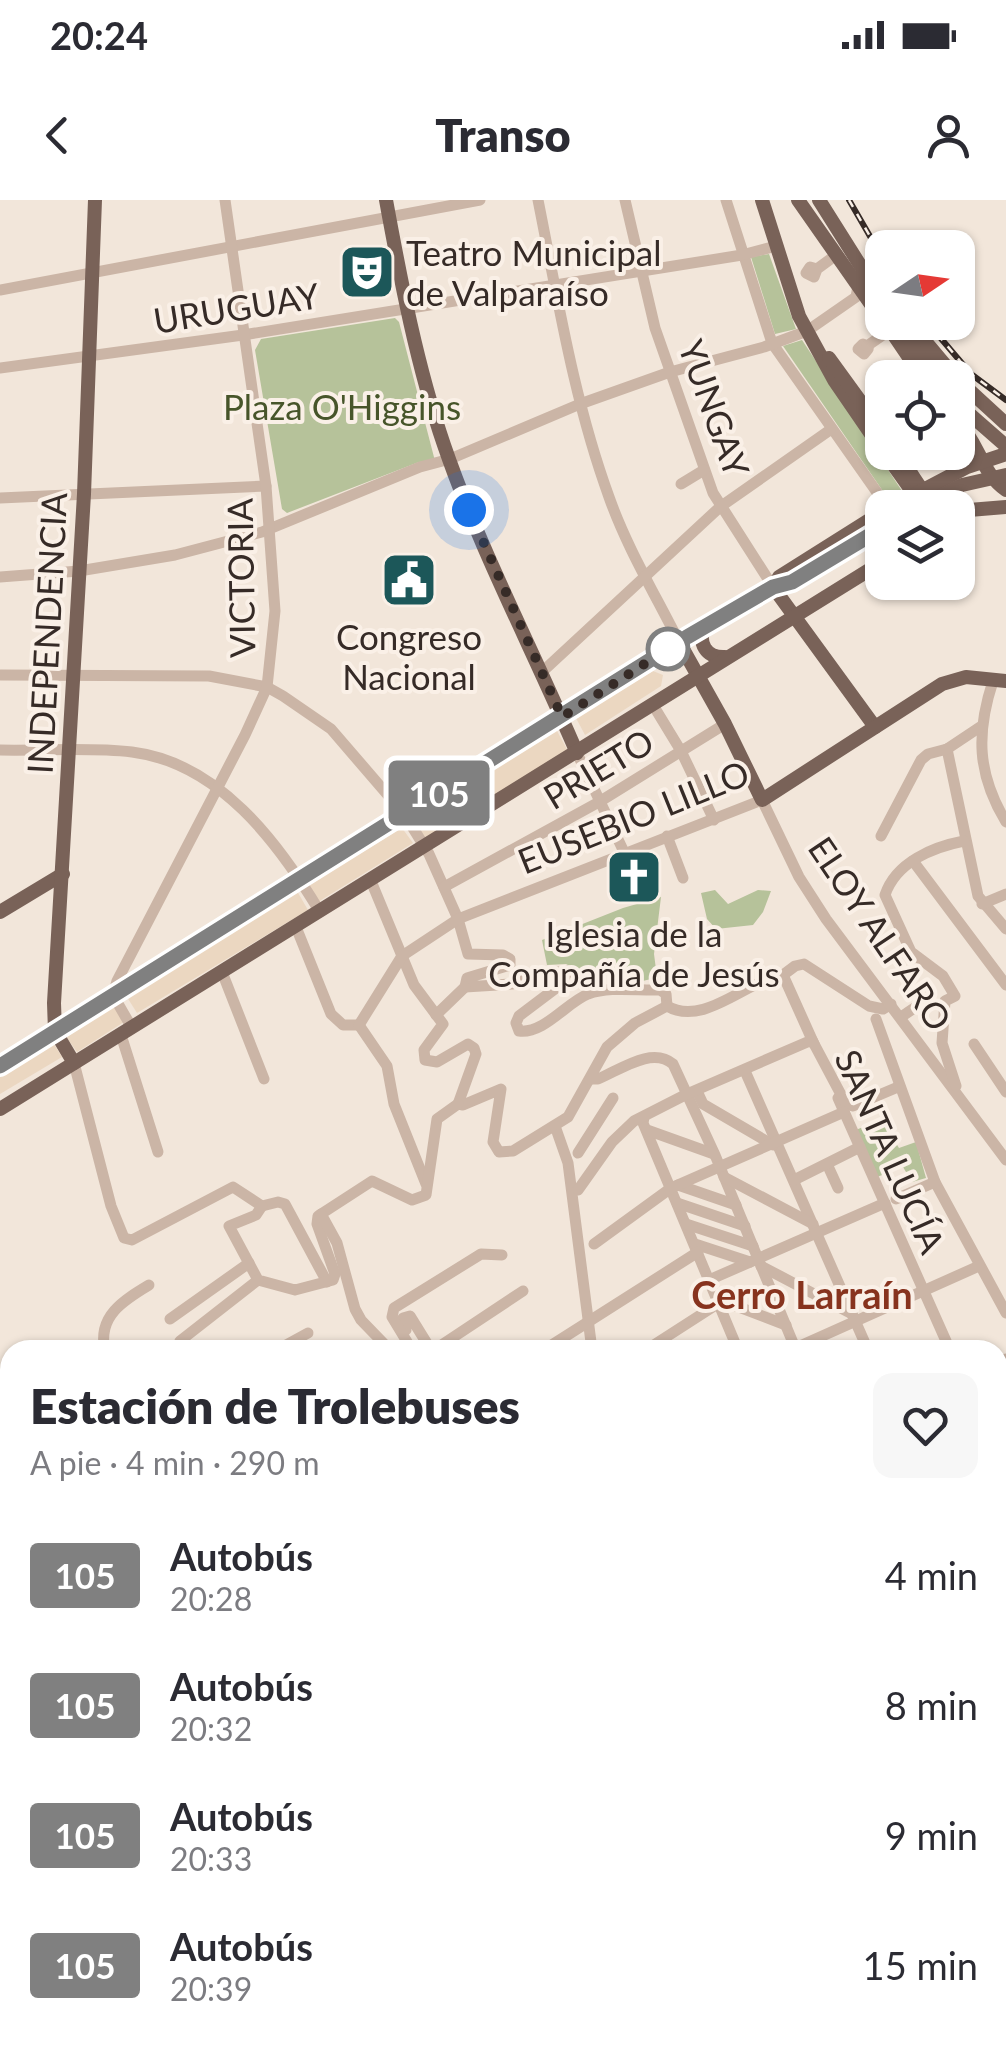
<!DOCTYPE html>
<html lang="es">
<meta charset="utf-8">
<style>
body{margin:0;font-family:Lato,sans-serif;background:#f7f7f7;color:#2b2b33;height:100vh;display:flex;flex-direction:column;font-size:38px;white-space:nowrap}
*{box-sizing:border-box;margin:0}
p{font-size:32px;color:#7c7c81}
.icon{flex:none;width:55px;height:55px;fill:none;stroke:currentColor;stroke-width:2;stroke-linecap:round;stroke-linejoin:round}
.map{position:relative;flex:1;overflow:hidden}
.side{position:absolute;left:0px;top:1140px;width:1008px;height:710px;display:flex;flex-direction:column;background:#fff;border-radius:30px 30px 0 0;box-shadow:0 2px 8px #0004}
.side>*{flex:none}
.badge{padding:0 20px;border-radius:8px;font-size:35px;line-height:65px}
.needle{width:65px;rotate:77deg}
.buttons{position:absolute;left:865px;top:30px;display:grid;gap:20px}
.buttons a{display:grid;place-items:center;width:110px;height:110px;border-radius:20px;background:#fff;box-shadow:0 2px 8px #0004;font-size:50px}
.you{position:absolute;width:50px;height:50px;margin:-25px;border:8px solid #fff;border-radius:50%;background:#1a73e8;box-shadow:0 0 0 15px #1a73e833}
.map>.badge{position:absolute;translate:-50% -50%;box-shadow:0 0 0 5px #fff}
.round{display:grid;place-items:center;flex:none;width:105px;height:105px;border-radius:20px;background:#f7f7f7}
.head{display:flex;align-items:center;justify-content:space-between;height:170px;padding:0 30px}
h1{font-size:48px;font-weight:800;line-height:75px}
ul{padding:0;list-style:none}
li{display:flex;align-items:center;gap:30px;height:130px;padding:0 30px}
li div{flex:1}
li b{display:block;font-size:38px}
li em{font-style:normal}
li .badge{min-width:110px;font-weight:700;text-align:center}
.status{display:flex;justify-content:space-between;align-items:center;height:70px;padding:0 50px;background:#fff;direction:ltr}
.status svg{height:28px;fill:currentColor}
header{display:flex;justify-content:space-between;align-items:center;height:130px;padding:0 30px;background:#fff;font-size:45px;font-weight:800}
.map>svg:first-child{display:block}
.green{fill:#b6c29a}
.plaza{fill:#ebd7c1}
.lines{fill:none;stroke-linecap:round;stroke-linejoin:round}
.minor{stroke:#cbb5a6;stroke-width:11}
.major{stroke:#796258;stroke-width:14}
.highway{stroke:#58453e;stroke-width:15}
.rail-casing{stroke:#362b27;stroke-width:6}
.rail{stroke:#faf0e7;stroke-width:2.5;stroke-dasharray:8;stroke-linecap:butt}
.major-bridge{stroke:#796258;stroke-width:14}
.line-casing{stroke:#fff;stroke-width:22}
.line{stroke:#808080;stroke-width:15}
.walk{stroke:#362b27;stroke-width:10;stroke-dasharray:0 18}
.stop-dot{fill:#fff;stroke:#808080;stroke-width:5}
.labels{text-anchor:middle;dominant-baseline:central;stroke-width:8;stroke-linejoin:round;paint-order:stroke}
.poi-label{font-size:35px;fill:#362b27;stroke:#faf0e7}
.street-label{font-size:35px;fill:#362b27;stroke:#faf0e7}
.park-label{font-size:35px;fill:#47552a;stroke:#faf0e7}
.neighbourhood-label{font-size:38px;font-weight:bold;fill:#87331e;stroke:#faf0e7}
</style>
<div class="status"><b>20:24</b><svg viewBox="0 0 49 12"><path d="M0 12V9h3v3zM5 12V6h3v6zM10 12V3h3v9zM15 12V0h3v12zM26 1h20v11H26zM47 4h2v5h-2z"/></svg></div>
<header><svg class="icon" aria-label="back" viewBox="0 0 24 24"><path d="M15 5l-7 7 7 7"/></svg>Transo<svg class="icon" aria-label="person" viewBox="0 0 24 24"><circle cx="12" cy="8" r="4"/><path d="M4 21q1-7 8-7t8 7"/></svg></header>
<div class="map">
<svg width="1006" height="1850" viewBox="0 0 1006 1850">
<rect width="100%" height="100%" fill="#f2e6da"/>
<!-- green -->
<g class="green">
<path d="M769,54L796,129L775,134L751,57Z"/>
<path d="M395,118L399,122L435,261L419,262L287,313L282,309L255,150L261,139Z"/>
<path d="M802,140L902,291L889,300L783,146Z"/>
<path d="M715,690L728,704L758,690L771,691L763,712L753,725L716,729L707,719L701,693Z"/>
<path d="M661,697L654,754L657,777C650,779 639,783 631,782C610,781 599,764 586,787L580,783L576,769L566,764L547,765L542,740L623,708Z"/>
<path d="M881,919L899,948L916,942L926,978L912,982L903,967L877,977L856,930Z"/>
<path d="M165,1840H299L308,1850H185Z"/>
</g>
<!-- plaza -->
<g class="plaza">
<path d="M653,471L663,475L661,486L585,535L576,518Z"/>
<path d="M556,529L568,551L427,641L410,618Z"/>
<path d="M402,628L413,643L318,702L307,686Z"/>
<path d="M297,691L308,710L137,813L125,794Z"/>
<path d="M111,800L124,822L77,852L62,831Z"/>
<path d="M52,841L62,857L0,894V873Z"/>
</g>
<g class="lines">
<!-- minor -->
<g class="minor">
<path d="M538,0C558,100 574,201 609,297C627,348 655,394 679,442"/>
<path d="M625,0L655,128L713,293L773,387"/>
<path d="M726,0L772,143L888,308"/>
<path d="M817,69L810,67L806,73L814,77L817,69L836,55"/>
<path d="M0,90L480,0"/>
<path d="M863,144L868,149L864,154L858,149Z"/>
<path d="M867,146L890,130"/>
<path d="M0,168L243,135L742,55L776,46"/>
<path d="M865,208L882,196"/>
<path d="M681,284L704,270"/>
<path d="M0,298L266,286"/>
<path d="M0,377L79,371L175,355L262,332L420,267L450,259L580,204L670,172L764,147L807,131L856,97L858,86"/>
<path d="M542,472L720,307L830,230"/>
<path d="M0,475L209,476L267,487L283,496L331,529L405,615L429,654L458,719L468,754L503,755L510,759V765L467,778L465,787L512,784L539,774L568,771L560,785L519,816L516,823L519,831C544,834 566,803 588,794C610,786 638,791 660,790L666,794L667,806"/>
<path d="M993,481C976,533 977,574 1006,622"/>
<path d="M653,505L681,551L714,620"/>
<path d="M947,549L978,696L1006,729"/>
<path d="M0,550C43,551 89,547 132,552C219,563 278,642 320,712"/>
<path d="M577,553L624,652"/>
<path d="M667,636L683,678"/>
<path d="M881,636L921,560L928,554L947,549L980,527"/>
<path d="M913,661L1006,785"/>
<path d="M371,681L414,785L443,824L424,850L425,860L437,862L468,844L474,848L476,854L458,904L463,905L501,889L493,942L499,952L513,951L568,917L607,847L635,823L667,806"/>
<path d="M444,687L599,602L725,524"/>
<path d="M982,704L1006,694"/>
<path d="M296,727L331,814L343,825H359"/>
<path d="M222,772L264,879"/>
<path d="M783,775L814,844"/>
<path d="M667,806C704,828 748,779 783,775L795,766L804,764L869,806L883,809L891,804"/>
<path d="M436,815L465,787"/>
<path d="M901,817L923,802"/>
<path d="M876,819L935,982L1006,1113"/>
<path d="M359,825L402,756L458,719L762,600L799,677L826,719L1006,960"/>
<path d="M359,825L387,866L394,904L426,984"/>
<path d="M132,828L113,795L117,781L245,535L267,487L275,411L266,286L225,0"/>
<path d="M121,835L158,952"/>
<path d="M974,844L1006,892"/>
<path d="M74,863L111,1006L124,1038L132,1040L233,987L262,1006L278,1002L285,1004L327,1082"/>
<path d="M745,871L868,1150"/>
<path d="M590,879H598C620,870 652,846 673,864L715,955L796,1150"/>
<path d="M956,886L942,843L945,801L955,796L943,776L911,752L885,695C896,662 933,647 964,641"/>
<path d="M697,891L703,904L773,945"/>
<path d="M838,898L950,1150"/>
<path d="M644,917L643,923L738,1150"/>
<path d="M555,926L568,963L592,1150"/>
<path d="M647,930L714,954"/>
<path d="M578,953L613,898"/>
<path d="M827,964L838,988"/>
<path d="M724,977L813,1024"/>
<path d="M794,980L860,947"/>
<path d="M678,985L736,1005"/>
<path d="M578,990L612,942L634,921L687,894L812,840L846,904L853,906L898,887"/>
<path d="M896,999L935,982"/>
<path d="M677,1003L745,1026"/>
<path d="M262,1006L256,1015L229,1026L258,1080L295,1090L333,1080L335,1074L317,1024L318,1016L372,981L412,1000L426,995L437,919L458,904"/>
<path d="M321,1014L337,1043L355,1109L361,1120L390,1150"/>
<path d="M686,1024L753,1046"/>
<path d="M594,1044L671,988L844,912"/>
<path d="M695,1044L750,1062"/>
<path d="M761,1066L852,1114"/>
<path d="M709,1080L885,1003"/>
<path d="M718,1099L786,1125"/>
<path d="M170,1119L249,1063"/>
<path d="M406,1130L403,1118L410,1116L431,1150"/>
<path d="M494,1149L495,1150"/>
<path d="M42,1150L50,1147L59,1150"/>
<path d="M105,1150C97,1116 124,1100 149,1085"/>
<path d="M185,1150L180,1141L258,1080"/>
<path d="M277,1150L308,1133"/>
<path d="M412,1150L392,1117L394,1108L481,1054L502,1055"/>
<path d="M434,1150L523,1091"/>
<path d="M544,1150L698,1052"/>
<path d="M646,1150L719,1103"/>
<path d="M791,1150L979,1066"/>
<path d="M998,1163L1006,1159"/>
<path d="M0,1189L10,1178"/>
<path d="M998,1258L1006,1277"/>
<path d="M998,1431L1006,1425"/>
<path d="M998,1512L1006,1508"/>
<path d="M998,1651L1006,1646"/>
<path d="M3,1668L10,1683"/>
<path d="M0,1718L10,1700"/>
<path d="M998,1761L1006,1767"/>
<path d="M66,1840L73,1850"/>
<path d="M589,1840L591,1850"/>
<path d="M672,1840L673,1850"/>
<path d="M48,1850L52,1840"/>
</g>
<!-- major -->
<g class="major">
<path d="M386,0C401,82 417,166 444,245C480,350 533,450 577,553"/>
<path d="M762,0L799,116L834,180L882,250"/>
<path d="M798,0L882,120"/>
<path d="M819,0L882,100"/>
<path d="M885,122L923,178"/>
<path d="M897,122L937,178"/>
<path d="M909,122L956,178"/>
<path d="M829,158L882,231"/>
<path d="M958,180L1006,224"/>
<path d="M958,204L1006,246"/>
<path d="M958,222C978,242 982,274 1006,290"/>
<path d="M884,252L919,301"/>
<path d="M898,252C910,271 923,298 943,308"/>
<path d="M889,308L967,267L1006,254"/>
<path d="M958,317L969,310L1006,307"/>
<path d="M773,387L875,527"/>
<path d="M773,387L792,382L882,328"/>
<path d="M705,426C697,443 706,458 725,457"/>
<path d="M679,442L725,524L762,600L942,484L966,477L1006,481"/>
<path d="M0,712L63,674"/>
<path d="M74,863L55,831L54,803L84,294L95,0"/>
<path d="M0,866L679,442L773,387L779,377L882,312"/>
<path d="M0,909L882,362"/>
<path d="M0,1494L10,1509"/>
<path d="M0,1670L10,1651"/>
</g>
<!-- highway -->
<g class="highway">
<path d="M0,1376L10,1395"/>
<path d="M0,1405L10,1423"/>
<path d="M305,1840L315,1850"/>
<path d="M320,1840L330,1850"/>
</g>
<!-- rail casing -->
<g class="rail-casing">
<g id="rail">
<path d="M849,0L882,57"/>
<path d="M927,122L971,174L1006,200"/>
</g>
</g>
<!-- rail -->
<use href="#rail" class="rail"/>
<!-- major-bridge -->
<path class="major-bridge" d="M916,308L962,285L1006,275"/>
</g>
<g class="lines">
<!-- line casing -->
<g class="line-casing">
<path id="line" d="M0,866L687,437L773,387L792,382L882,328"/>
</g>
<!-- line -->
<use href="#line" class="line"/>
<!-- walk -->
<path class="walk" d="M469,310L562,517L668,449"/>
</g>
<!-- icons -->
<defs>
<g id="theatre-square" transform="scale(2.875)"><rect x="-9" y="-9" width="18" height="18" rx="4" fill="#1c5759" stroke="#faf0e7"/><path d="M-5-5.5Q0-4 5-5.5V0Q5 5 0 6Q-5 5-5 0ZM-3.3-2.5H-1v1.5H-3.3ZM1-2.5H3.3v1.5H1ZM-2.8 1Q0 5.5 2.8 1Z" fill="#fff"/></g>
<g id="civic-square" transform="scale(2.875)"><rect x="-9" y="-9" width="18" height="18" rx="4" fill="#1c5759" stroke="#faf0e7"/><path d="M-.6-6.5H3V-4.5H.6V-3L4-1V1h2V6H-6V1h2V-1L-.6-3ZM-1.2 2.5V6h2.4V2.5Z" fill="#fff"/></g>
<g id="church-square" transform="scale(2.875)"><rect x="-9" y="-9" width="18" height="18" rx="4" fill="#1c5759" stroke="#faf0e7"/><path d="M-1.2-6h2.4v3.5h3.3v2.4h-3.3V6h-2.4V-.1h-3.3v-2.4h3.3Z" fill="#fff"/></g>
</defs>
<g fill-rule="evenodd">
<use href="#theatre-square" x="367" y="72"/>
<use href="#civic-square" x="409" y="380"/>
<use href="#church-square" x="634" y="677"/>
</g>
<!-- markers -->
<circle class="stop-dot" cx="668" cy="449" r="20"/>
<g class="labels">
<!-- poi labels -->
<g class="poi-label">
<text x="406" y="52" text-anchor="start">Teatro Municipal<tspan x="406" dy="40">de Valparaíso</tspan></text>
<text x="409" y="436">Congreso<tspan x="409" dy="40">Nacional</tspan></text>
<text x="634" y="733">Iglesia de la<tspan x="634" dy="40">Compañía de Jesús</tspan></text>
</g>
<!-- street labels -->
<g class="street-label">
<text transform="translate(236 107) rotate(-9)">URUGUAY</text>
<text transform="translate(715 208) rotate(70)">YUNGAY</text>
<text transform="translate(240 378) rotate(-91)">VICTORIA</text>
<text transform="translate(46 433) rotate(-87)">INDEPENDENCIA</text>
<text transform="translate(598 568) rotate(-31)">PRIETO</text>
<text transform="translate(633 616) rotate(-22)">EUSEBIO LILLO</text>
<text transform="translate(881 733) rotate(56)">ELOY ALFARO</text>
<text transform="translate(891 951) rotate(66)">SANTA LUCÍA</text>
</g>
<!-- park labels -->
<g class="park-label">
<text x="342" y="206">Plaza O'Higgins</text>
</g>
<!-- neighbourhood labels -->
<g class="neighbourhood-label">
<text x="802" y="1094">Cerro Larraín</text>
</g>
</g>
</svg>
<div class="buttons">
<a><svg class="needle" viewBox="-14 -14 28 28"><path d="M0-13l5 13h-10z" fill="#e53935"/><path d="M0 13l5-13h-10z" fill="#7c7c81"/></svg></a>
<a><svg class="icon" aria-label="locate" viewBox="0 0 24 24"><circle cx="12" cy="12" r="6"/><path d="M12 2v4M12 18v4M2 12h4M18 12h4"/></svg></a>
<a><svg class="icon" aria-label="layers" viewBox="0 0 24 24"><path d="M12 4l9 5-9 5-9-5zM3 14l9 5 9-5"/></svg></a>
</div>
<div class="you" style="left:469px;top:310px"></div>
<b class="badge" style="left:439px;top:593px;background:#808080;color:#fff">105</b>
<section class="side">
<div class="head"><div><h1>Estación de Trolebuses</h1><p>A pie · 4 min · 290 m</p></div><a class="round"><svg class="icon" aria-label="heart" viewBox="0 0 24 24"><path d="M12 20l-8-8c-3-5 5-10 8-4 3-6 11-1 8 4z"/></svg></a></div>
<ul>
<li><span class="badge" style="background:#808080;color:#fff">105</span><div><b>Autobús</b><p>20:28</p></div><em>4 min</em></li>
<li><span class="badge" style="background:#808080;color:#fff">105</span><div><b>Autobús</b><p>20:32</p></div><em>8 min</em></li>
<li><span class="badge" style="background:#808080;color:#fff">105</span><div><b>Autobús</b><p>20:33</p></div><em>9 min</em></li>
<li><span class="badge" style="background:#808080;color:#fff">105</span><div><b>Autobús</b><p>20:39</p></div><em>15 min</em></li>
</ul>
</section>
</div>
